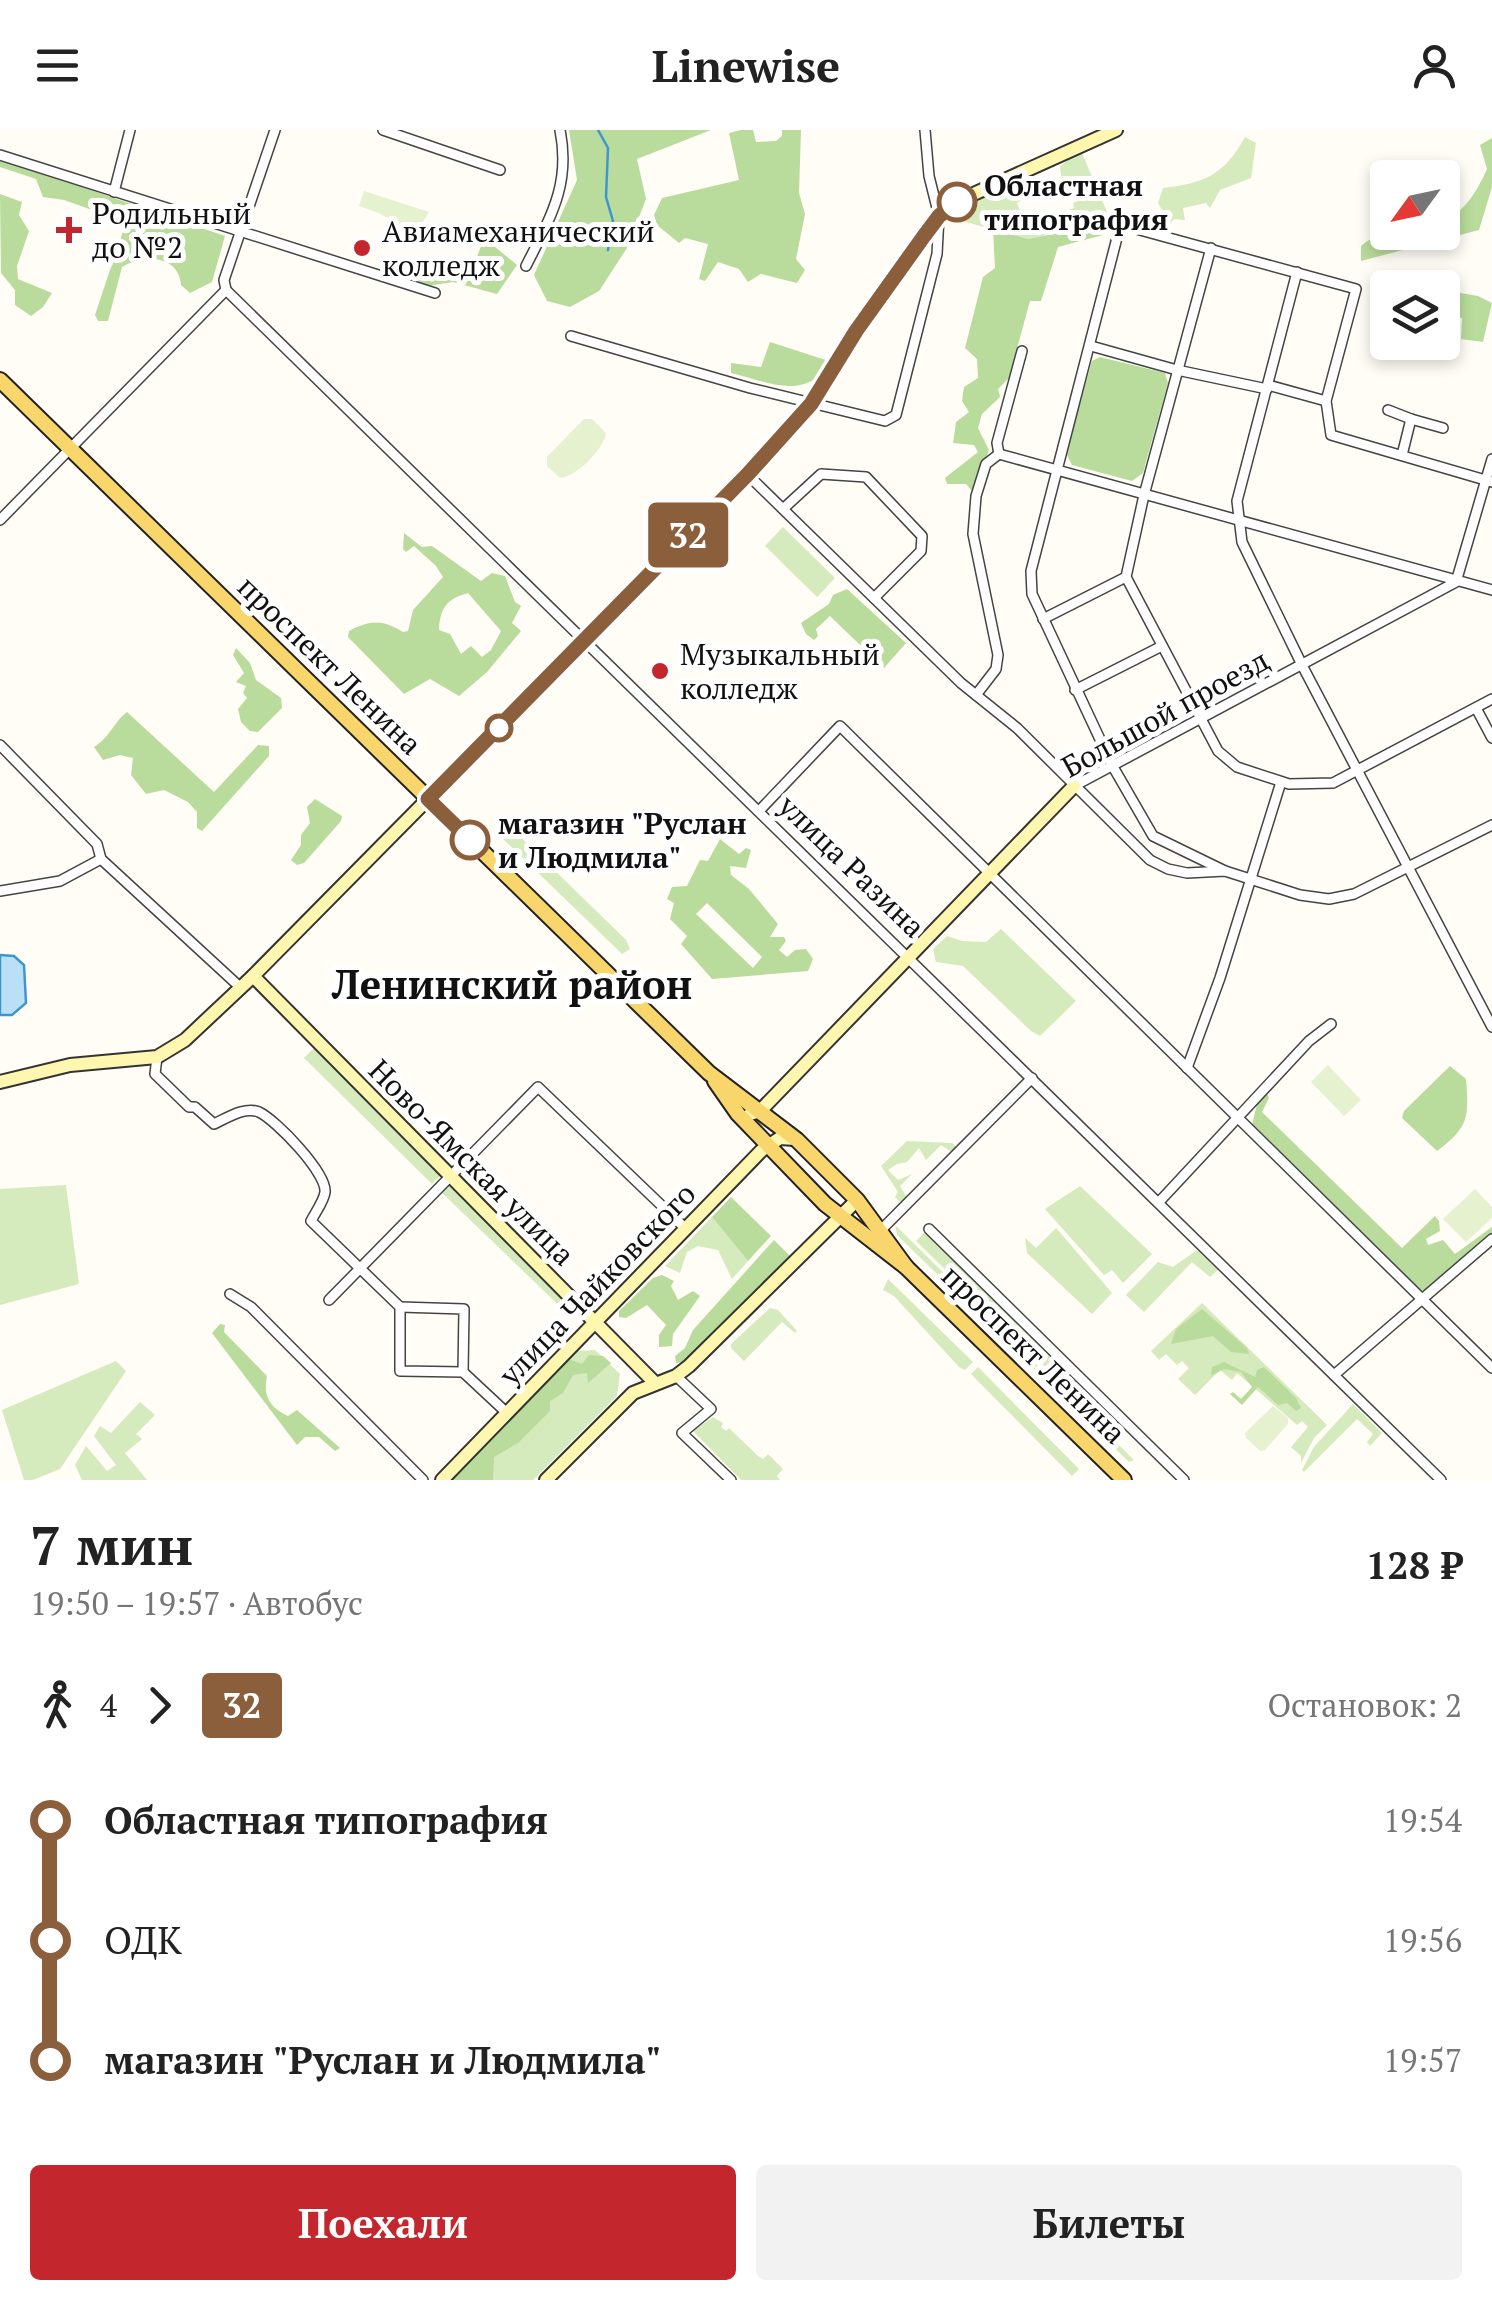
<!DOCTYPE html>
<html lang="ru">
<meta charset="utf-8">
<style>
body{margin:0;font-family:"PT Serif",serif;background:#f2f2f2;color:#222;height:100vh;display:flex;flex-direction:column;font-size:38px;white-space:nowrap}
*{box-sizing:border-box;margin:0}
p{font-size:32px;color:#767676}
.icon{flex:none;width:55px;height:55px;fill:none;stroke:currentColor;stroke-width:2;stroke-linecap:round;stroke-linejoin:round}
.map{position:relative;height:1350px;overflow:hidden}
.details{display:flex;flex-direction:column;background:#fff;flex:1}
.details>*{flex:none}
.badge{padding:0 20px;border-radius:8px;font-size:35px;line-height:65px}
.needle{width:65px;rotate:237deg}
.buttons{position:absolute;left:1370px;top:30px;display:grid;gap:20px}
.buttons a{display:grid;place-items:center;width:90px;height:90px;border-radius:10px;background:#fff;box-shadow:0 5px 15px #0003;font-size:50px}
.map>.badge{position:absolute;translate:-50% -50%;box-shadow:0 0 0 5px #fff}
.legs{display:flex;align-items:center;gap:15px;height:110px;padding:0 30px;font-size:32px}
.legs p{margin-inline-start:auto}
.headline{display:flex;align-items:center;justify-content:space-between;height:170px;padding:0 30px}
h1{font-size:55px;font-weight:600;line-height:75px}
.button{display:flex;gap:20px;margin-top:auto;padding:20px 30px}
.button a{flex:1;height:115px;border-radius:10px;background:#c4262e;color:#fff;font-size:40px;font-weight:600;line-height:115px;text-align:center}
.button a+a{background:#f2f2f2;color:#222}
ul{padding:0 30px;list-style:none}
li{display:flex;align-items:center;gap:35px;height:120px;font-size:38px}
li i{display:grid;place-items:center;width:15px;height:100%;margin:0 12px;background:currentColor}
li i::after{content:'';width:25px;height:25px;margin:-12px;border:8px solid;border-radius:50%;background:#fff}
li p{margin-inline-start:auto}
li:first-child i{background:linear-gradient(#0000 50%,currentColor 0)}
li:last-child i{background:linear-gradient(currentColor 50%,#0000 0)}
header{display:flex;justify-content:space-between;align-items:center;height:130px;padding:0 30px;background:#fff;font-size:45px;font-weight:600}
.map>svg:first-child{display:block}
.green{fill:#d5ebbd}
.forest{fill:#b9dc9c;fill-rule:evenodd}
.pitch{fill:#e6f2cf}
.water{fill:#b9e0f7;stroke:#3f96cf;stroke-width:2.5}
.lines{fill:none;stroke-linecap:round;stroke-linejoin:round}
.stream{stroke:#3f96cf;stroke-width:2.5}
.street-casing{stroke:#444;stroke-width:12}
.secondary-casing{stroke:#333;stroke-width:16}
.primary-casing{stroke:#222;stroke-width:18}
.street{stroke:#fff;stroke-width:9}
.secondary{stroke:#fff6b0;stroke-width:12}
.primary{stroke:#f9d66b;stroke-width:14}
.line-1-casing{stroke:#fff;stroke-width:22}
.line-1{stroke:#8b5e3c;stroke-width:15}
.stop-1-dot{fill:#fff;stroke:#8b5e3c;stroke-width:5}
.poi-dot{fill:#c4262e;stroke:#fff;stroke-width:4}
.labels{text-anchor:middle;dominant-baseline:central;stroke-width:10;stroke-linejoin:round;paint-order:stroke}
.stop-label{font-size:30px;font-weight:bold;fill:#111;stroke:#fff;text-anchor:start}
.poi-label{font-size:30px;fill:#111;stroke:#fff;text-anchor:start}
.street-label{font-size:30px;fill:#111;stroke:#fff}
.district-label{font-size:40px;font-weight:bold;fill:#111;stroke:#fff}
</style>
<header><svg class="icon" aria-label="menu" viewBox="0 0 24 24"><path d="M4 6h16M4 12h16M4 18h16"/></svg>Linewise<svg class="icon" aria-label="person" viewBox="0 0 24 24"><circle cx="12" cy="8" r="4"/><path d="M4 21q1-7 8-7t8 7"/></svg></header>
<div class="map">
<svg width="1492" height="1350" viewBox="0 0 1492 1350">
<rect width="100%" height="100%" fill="#fffdf5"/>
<!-- green -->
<g class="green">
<path d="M1245,7L1256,13L1251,48L1220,60L1210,78L1206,73L1183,78L1185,90L1174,89L1164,101L1158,97L1162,80L1158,73L1163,58C1205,53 1224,45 1245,7Z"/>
<path d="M1081,21L1111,91L1028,109L955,89V82L961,75L1019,52L1026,56L1028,65L1017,73L1025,95L1074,78L1073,73L1085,68L1080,54L1069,57L1062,54L1060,36Z"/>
<path d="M783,397L835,448L817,467L765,416Z"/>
<path d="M508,695L626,810L630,819L622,824L501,707Z"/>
<path d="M1001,799L1076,871L1040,906L1031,901L963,836L936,832L933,819L947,806L962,811L986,812Z"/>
<path d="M316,916L444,1042L432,1054L304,928Z"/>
<path d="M907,1011L952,1013L957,1018L950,1021L941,1015L926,1030L919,1018L907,1032L897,1034L888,1040L898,1050L912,1044L900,1056L906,1066L902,1074L895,1067L898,1062L881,1036Z"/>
<path d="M449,1051L581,1178L572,1188L440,1061Z"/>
<path d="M66,1055L79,1154L0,1175V1059Z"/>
<path d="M1080,1056L1152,1124L1123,1153L1112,1140L1104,1145L1045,1079Z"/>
<path d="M712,1087L748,1131L732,1149L718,1120L698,1116L687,1122L680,1143L665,1136Z"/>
<path d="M895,1095L1134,1330L1129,1332L1077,1281L1078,1277L1071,1270L1067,1271L897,1105Z"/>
<path d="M1056,1098L1112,1163L1092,1184L1027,1123L1025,1108L1036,1118Z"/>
<path d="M926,1101L1086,1257L1076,1267L916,1111Z"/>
<path d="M1197,1120L1218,1140L1210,1147L1192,1132L1144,1182L1126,1165L1158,1132L1173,1137Z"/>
<path d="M888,1149L973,1232L965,1240L959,1237L894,1166L883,1160Z"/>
<path d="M1202,1173L1327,1295L1314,1308L1301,1333V1326L1291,1317L1308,1297L1302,1291L1297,1295L1237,1243L1232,1250L1220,1240L1195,1265L1178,1249L1189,1238L1182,1231L1177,1235L1166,1224L1159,1230L1151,1221Z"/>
<path d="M770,1178L778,1180L797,1201L795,1203L782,1192L744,1231L731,1218V1214Z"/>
<path d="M595,1220L620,1244L617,1266L533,1350H448L575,1221Z"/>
<path d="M116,1231L126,1241L60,1339L33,1350H24L2,1280Z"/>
<path d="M978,1237L1079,1339L1072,1346L971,1244Z"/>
<path d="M140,1272L155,1285L136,1304L142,1309L125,1323L147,1350H82L75,1335L86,1316L107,1341L116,1335L94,1306L100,1296L111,1303Z"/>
<path d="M1353,1274L1382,1303L1370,1316L1367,1312L1373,1304L1357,1289L1304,1342L1302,1340L1314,1317Z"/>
<path d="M713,1287L723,1293L721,1297L726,1301L729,1298L758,1326L763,1329L768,1324L783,1339L777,1346L780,1350H741L693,1301Z"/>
</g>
<!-- forest -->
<g class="forest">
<path d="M569,0H711L637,29L646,69L627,118L599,161L570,177L547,171L534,145L577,50Z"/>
<path d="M741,0H753L756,12L776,11L782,6V0H801L799,63L805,84L796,129L805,140L797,153L761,144L748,152L739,139L718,132L705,151L699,149L708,114L685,108L679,113L657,95L654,85L662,68L739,50L729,3Z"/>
<path d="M1492,8V57L1479,100L1361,131V116C1383,96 1414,102 1442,102L1443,91C1466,81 1477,61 1487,39L1480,15Z"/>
<path d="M0,29L225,106L212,152L190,163L181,155C179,125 143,124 122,137L108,191H98L95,185L126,92L64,70L43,67L36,49L0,37Z"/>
<path d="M0,64L22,72L19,85L29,101L17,136L18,149L52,163L43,177L31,186L15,175V160L1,143Z"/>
<path d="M1092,96L1103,105L1058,117L1041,171H1030L1009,248L998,259L1000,267L982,284L978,298L989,320L975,358L971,360L966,354H947L945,348L978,322L974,315L953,313L956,292L969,282L962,271L964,257L978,248L977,229L965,218L983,147L995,138L993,99L1028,109Z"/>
<path d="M489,112L517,135L497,164L453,152L427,156L413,148L417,141L437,149L466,144L475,132L481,116Z"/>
<path d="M1443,160L1478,166L1492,173L1483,212L1461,209L1462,188L1443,186Z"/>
<path d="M770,212L832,232C805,271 771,253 731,243V233L761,237Z"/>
<path d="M1100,227L1165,243L1168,253L1143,343L1132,351L1072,335L1066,323L1092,231Z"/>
<path d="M404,403L422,417L432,416L481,451L492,443L505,446L515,472L521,476L512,493L521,501L487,542L459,566L430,549L404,564L348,507L349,501C370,490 382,489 403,502L408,501L413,480L443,447L436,436L414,416L406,422L403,419ZM468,463L501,501L491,520L482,527L471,516L461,524L450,504L439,500C440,479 446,469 468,463Z"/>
<path d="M847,459L906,513L884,538L830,486L816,499L818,506L814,510L806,504L801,493L829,474L833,465Z"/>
<path d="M236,518L250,533L256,550L281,568L282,578L258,602L250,601L241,592L238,579L247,568L243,563L246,556L236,552L244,543L233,525Z"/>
<path d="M127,582L214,662L258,615L269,616V626L202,701L197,698V682L188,672L164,660L146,664L131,645L133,628L120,625L103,630L94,617C111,606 113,593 127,582Z"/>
<path d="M315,669L342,686L341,691L304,733L297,735L291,730L301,715V705L310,693L307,677Z"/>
<path d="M720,709L739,724L746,718L751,720L746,738L730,736L731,745L749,759L778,794L770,807H784L786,811L779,820L787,827L795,820L806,819L813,829L808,841L712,849L681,814L687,806L670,789L674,773L667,769L672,757L687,756L700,730L708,731ZM707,773L762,827L753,838L696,784Z"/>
<path d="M1450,936L1466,949C1469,987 1469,997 1437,1021L1402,988L1404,981Z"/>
<path d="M1267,963L1269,968L1262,982L1402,1118L1435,1086L1439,1091L1440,1101L1426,1109L1428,1115L1443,1110L1455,1124L1492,1097V1105L1424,1161L1416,1157L1252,995L1257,974Z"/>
<path d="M731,1067L771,1106L748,1131L712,1087Z"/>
<path d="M774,1110L791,1127L687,1232L676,1233L675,1226L685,1218L693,1200Z"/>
<path d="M662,1145L674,1151L671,1156L678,1170L693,1161L700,1166L673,1204L672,1216L659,1217V1205L666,1195L647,1175L626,1188L619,1187V1181L653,1148Z"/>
<path d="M1202,1179L1247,1218L1249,1224L1231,1222L1213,1206L1171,1214L1176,1199Z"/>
<path d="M220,1194L225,1195L224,1202L267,1246C263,1266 269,1277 288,1286L297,1280L340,1318L335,1321L319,1307H305L297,1315L212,1203Z"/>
<path d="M589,1225L603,1226L611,1233L588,1253L587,1243L573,1245L563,1263L550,1271V1281L518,1313L494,1327L493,1350H448L568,1229L582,1234Z"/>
<path d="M1224,1232L1255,1247L1257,1240L1264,1237L1296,1268L1301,1278L1296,1281L1287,1273L1278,1275L1258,1257L1242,1275L1230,1264L1233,1262L1241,1269L1252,1257L1241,1242L1224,1239L1211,1246L1212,1237Z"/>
</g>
<!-- pitch -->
<g class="pitch">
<path d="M364,61L429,82L415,104L379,83L359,76Z"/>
<path d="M584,289H592L606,303C604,319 576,347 560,348L547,336V327Z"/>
<path d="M1328,935L1361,970L1344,986L1311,952Z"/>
<path d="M1475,1059L1492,1077V1088L1466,1112L1443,1089Z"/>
<path d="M1273,1276L1288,1288V1294L1265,1320L1260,1321L1246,1308L1245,1303Z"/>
</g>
<!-- water -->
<path class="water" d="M0,825L14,826L24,835L26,873L12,885H0Z"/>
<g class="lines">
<!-- stream -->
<path class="stream" d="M598,0L608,18L606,67L613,91L608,120"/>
<!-- street casing -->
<g class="street-casing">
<g id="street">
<path d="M383,0L500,40"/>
<path d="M0,25L435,163"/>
<path d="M114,62L130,0"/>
<path d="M1211,118L1144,365L1126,447L1218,621L1237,637L1289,654L1333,653L1492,569"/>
<path d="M526,136C550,88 571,55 560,0"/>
<path d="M1297,142L1237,371L1242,412L1303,537L1492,897"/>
<path d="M226,160L1441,1350"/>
<path d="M571,206L750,258L885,291L896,285L937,124L939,86L929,46L925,0"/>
<path d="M1091,216L1177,240L1267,259"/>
<path d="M1268,255L1326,271"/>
<path d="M1388,280L1411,289"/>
<path d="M999,324L1492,460"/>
<path d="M999,324L997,313L1022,221"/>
<path d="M1402,325L1411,289L1443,298"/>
<path d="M748,345L961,553L1017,598L1150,730L1168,739L1187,743L1225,741L1300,765L1329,769L1354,764L1492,695"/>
<path d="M783,379L821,344L866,347L922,406L921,421L874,468"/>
<path d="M0,390L226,160L224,150L275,0"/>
<path d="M1043,489L1126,447"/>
<path d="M1075,560L1162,516"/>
<path d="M976,565L996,539L998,525L973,404L976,366L986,334L999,324"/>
<path d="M1476,578L1492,608"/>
<path d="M0,615L97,714L101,729L241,858"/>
<path d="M1074,656L1456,452L1492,329"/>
<path d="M759,681L840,596L1492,1238"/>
<path d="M1225,741L1153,706L1112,635L1032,464L1031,441L1119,100L1129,97L1356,159L1326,271L1331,305L1492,352"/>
<path d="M0,761L60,751L101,729"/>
<path d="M157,927L155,944L189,977H195L214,994C227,988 245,976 259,982C276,990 327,1043 325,1062C324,1071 315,1083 311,1091L400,1177V1241L463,1242L507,1283"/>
<path d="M1187,938L1220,848L1281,652"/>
<path d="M1159,1072L1309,911L1331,894"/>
<path d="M929,1099L1184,1350"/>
<path d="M880,1101L1032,948"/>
<path d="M230,1164L251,1177L423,1350"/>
<path d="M329,1170L538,957L686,1099"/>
<path d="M400,1177L464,1179L463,1242"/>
<path d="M1334,1245L1492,1109"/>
<path d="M676,1246L711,1279L682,1303L731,1350"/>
</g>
</g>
<!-- secondary casing -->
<g class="secondary-casing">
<g id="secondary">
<path d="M253,846L655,1253"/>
<path d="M0,952L70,935L157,927L185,910L253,846L748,345L811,274L856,201L924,106L939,86L958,71L1116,0"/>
<path d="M750,984L760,981L1074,656"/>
<path d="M442,1350L762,1020L780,1008L795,1009"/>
<path d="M546,1350L633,1263L676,1246L689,1236L857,1070"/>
</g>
</g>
<!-- primary casing -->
<g class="primary-casing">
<g id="primary">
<path d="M0,250L709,943L797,1010L857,1070L906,1137"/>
<path d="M715,951L738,984L825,1074L906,1137L1124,1350"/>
</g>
</g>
<!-- street -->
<use href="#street" class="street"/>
<!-- secondary -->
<use href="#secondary" class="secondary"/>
<!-- primary -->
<use href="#primary" class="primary"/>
</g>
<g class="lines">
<!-- line-1 casing -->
<g class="line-1-casing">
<path id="line-1" d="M470,710L428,669L748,344L811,274L856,201L924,106L939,86L957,72"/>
</g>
<!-- line-1 -->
<use href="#line-1" class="line-1"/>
</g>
<!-- markers -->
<g class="stop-1-dot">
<circle cx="957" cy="72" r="18"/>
<circle cx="499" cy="598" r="12"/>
<circle cx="470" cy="710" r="18"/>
</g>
<g class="poi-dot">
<path d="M64 85h10v10h10v10h-10v10h-10v-10h-10v-10h10z"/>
<circle cx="362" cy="118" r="10"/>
<circle cx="660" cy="541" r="10"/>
</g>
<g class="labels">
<!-- stop labels -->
<g class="stop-label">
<text x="984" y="55">Областная<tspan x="984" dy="34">типография</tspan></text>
<text x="498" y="693">магазин "Руслан<tspan x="498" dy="34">и Людмила"</tspan></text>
</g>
<!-- poi labels -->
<g class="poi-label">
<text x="92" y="83">Родильный<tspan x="92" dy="34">до №2</tspan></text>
<text x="382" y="101">Авиамеханический<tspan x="382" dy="34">колледж</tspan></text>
<text x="680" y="524">Музыкальный<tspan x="680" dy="34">колледж</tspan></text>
</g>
<!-- street labels -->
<g class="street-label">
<text transform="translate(330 535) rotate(44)">проспект Ленина</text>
<text transform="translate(1165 583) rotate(-29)">Большой проезд</text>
<text transform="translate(852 736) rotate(44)">улица Разина</text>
<text transform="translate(472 1032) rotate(45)">Ново-Ямская улица</text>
<text transform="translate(597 1154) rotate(-46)">улица Чайковского</text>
<text transform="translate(1034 1224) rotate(44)">проспект Ленина</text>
</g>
<!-- district labels -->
<g class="district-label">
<text x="512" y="853">Ленинский район</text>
</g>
</g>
</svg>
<div class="buttons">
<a><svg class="needle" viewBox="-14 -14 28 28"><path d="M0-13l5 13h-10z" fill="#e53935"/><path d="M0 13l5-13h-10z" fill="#767676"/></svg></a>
<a><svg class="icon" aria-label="layers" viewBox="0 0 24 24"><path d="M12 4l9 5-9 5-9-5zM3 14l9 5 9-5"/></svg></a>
</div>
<b class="badge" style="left:688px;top:405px;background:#8b5e3c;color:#fff">32</b>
</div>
<section class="details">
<div class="headline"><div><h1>7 мин</h1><p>19:50 – 19:57 · Автобус</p></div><b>128 ₽</b></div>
<div class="legs"><svg class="icon" aria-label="walk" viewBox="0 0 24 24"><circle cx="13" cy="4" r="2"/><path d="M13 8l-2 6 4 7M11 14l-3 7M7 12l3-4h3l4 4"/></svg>4<svg class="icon" aria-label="forward" viewBox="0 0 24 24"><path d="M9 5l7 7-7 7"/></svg><b class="badge" style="background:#8b5e3c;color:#fff">32</b><p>Остановок: 2</p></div>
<ul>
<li><i style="color:#8b5e3c"></i><b>Областная типография</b><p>19:54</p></li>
<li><i style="color:#8b5e3c"></i><span>ОДК</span><p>19:56</p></li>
<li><i style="color:#8b5e3c"></i><b>магазин &quot;Руслан и Людмила&quot;</b><p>19:57</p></li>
</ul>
<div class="button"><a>Поехали</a><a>Билеты</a></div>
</section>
